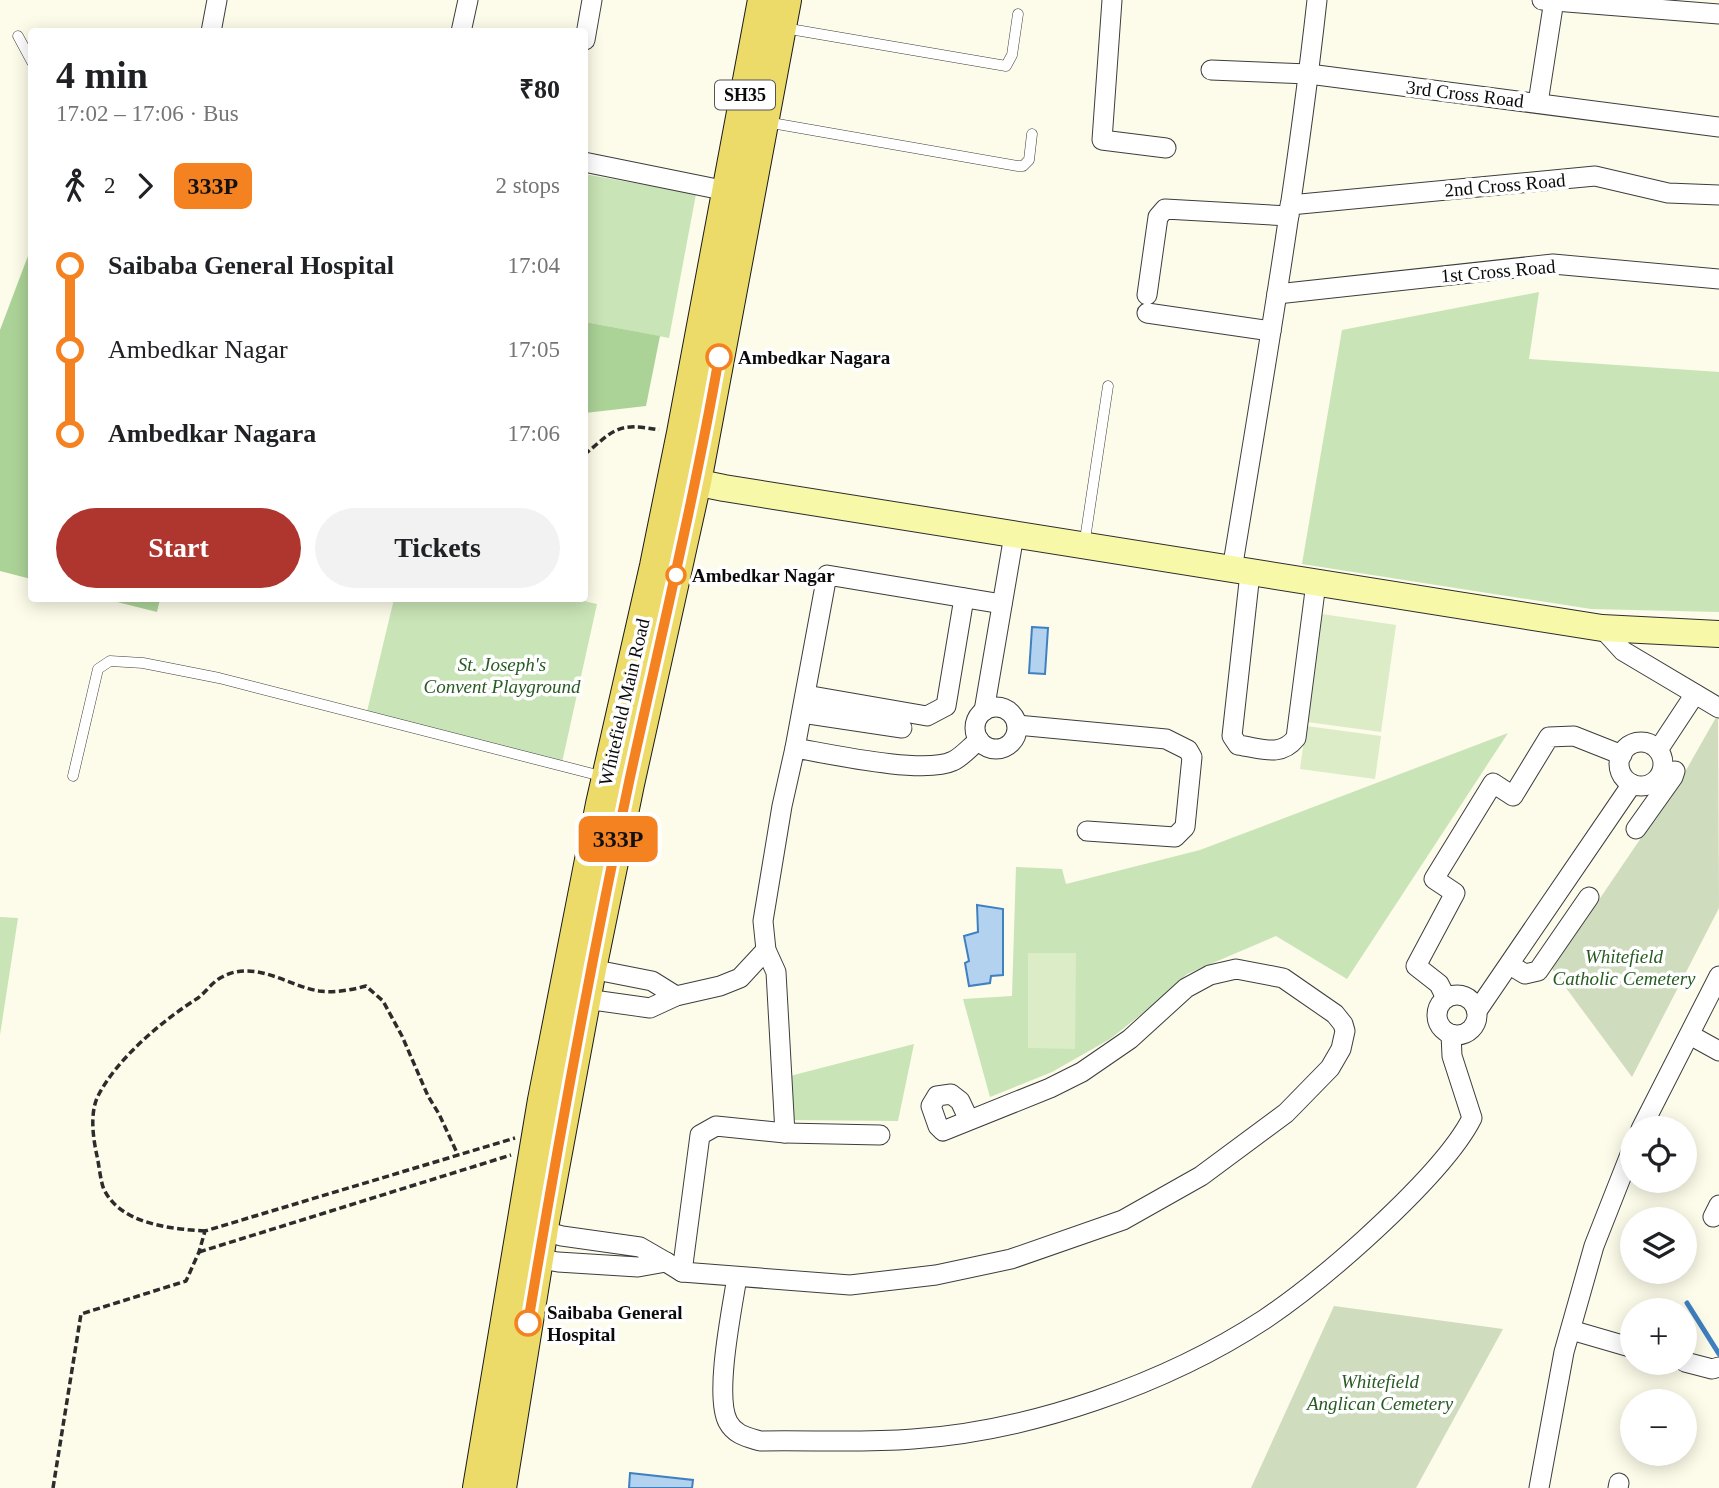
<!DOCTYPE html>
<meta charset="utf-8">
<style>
body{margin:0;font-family:"Times New Roman",serif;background:#f2f2f2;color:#202124;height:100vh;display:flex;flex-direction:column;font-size:26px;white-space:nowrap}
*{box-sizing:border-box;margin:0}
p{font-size:23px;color:#757577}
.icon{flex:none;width:38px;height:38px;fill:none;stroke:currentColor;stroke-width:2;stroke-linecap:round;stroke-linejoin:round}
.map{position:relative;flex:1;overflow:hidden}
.details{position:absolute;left:28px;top:28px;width:560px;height:574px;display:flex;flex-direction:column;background:#fff;border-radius:7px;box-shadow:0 4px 18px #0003}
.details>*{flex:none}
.badge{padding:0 14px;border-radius:10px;font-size:24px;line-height:46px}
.buttons{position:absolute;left:1620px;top:1116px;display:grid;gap:14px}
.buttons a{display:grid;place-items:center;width:77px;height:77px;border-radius:50%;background:#fff;box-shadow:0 4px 18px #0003;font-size:35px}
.map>.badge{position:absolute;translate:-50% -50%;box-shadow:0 0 0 4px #fff}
.legs{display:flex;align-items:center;gap:10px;height:77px;padding:0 28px;font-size:23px}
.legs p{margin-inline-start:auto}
.headline{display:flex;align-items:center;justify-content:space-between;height:119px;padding:0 28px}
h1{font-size:38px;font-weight:700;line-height:52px}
.action{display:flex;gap:14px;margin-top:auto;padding:14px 28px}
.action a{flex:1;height:80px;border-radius:42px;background:#ae362f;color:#fff;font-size:28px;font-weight:700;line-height:80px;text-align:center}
.action a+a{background:#f2f2f2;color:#202124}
ul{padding:0 28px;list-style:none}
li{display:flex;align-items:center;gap:24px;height:84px;font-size:26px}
li i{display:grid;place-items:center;width:10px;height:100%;margin:0 9px;background:currentColor}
li i::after{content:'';width:18px;height:18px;margin:-9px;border:5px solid;border-radius:50%;background:#fff}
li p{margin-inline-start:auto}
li:first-child i{background:linear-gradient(#0000 50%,currentColor 0)}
li:last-child i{background:linear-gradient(currentColor 50%,#0000 0)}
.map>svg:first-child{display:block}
.green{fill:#c9e4b6}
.forest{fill:#acd397}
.cemetery{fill:#cfdcbd}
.pitch{fill:#dbecc7}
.water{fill:#b2d2f0;stroke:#3f80c1;stroke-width:2}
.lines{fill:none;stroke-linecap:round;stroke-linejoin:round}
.stream{stroke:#3f80c1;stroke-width:5}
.lane-casing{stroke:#3d3d3d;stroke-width:11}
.street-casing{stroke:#3d3d3d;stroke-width:21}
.secondary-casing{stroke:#2c2c2c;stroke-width:28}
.primary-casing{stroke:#1b1b1b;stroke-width:32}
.path{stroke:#2c2c2c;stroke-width:3.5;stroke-dasharray:7 3.5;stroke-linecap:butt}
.lane{stroke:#fff;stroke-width:10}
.street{stroke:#fff;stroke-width:19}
.secondary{stroke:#f8f8a9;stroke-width:26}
.primary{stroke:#eddb69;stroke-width:30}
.line-1-casing{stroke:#fff;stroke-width:16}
.line-1{stroke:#f58220;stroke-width:10}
.stop-1-dot{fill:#fff;stroke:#f58220;stroke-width:3.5}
.labels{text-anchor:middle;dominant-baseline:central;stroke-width:7;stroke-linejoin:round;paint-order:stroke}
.shield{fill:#fff;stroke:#545454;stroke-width:2}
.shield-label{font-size:18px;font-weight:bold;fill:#0a0a0a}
.street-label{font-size:19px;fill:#0a0a0a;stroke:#fff}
.stop-label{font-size:19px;font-weight:bold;fill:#0a0a0a;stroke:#fff;text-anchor:start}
.park-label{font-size:19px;font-style:italic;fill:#275b21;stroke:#fff}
</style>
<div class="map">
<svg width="1719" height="1488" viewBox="0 0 1719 1488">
<rect width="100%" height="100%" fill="#fdfbe9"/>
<!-- green -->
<g class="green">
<path d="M584,174L696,194L669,338L585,322Z"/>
<path d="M1539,292L1529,359L1719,372V612L1591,609L1302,564L1342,330Z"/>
<path d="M571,598L597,604L561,767L365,720L394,599Z"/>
<path d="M1508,733L1347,979L1276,936L1187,974L1163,997L1110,1039L1052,1072L990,1097L963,999L1012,996L1016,867L1062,869L1066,884L1200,850Z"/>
<path d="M0,917L18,918L0,1035Z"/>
<path d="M914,1044L898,1121L790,1120V1076Z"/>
</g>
<!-- forest -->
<g class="forest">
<path d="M31,248V579L0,571V330Z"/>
<path d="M585,322L660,336L646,406L585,413Z"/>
<path d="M105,599L160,598V599L157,612Z"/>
</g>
<!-- cemetery -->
<g class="cemetery">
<path d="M1718,714L1719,908L1632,1077L1552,969L1681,779Z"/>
<path d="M1334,1306L1503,1329L1416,1488H1251Z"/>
</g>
<!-- pitch -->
<g class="pitch">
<path d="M1322,614L1396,625L1381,732L1307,722Z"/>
<path d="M1306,726L1381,736L1375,779L1300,769Z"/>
<path d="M1028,953H1076L1075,1049L1028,1048Z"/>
</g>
<!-- water -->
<g class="water">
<path d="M1032,627L1048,628L1045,674L1029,673Z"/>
<path d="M977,905L1003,909V975L991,976L990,983L969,986L965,963L969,961L964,936L978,932Z"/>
<path d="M630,1473L693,1480L692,1488H629Z"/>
</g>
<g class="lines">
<!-- stream -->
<path class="stream" d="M1687,1303L1719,1354"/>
<!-- lane casing -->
<g class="lane-casing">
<g id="lane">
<path d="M784,28L1006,66L1012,55L1018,14"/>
<path d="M18,36L32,62"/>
<path d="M766,122L1018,166H1023L1029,160L1032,134"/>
<path d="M1084,546L1108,386"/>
<path d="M73,776L98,669L110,661L143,663L219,678L605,777"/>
</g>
</g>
<!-- street casing -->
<g class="street-casing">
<g id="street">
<path d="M1112,0L1102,140L1166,148"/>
<path d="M1542,0L1719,14"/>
<path d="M211,32L217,0"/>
<path d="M461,32L468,0"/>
<path d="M585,40L592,0"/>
<path d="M1211,70L1309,74L1719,127"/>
<path d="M1538,103L1554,0"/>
<path d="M584,162L727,191"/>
<path d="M1290,205L1595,176L1668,193L1719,195"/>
<path d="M1277,294L1553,264L1719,279"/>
<path d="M1147,295L1158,217L1165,209L1289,216"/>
<path d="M1147,313L1271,331"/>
<path d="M1232,570C1263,380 1296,191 1317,0"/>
<path d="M1250,573L1232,736L1238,745C1261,748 1280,758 1296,738L1316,583"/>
<path d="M1602,628L1623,651L1719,708"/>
<path d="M806,695L927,716L946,706L964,598"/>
<circle cx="996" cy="728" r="21"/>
<path d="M984,711L1014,535"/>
<path d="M802,713L902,728"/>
<path d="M1017,725L1166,739L1188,750L1192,757L1185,827L1175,837L1087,831"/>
<circle cx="1641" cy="764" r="22"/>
<path d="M795,748L827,575L1002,604"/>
<path d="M1658,750L1695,694"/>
<path d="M1636,829L1673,777L1675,771"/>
<path d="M1510,965L1525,974L1538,971L1589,897"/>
<path d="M591,969L652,981L676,996"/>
<circle cx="1457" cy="1015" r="20"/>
<path d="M1446,998L1439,984L1416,966L1455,893L1434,879L1493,783L1513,796L1549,737L1574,736L1622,755"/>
<path d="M586,999L650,1008L676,996L720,986L740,978L766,950"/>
<path d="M1477,1011L1632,784"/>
<path d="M1690,1035L1719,1051"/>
<path d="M1641,1129L1719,976"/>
<path d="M785,1133L880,1135"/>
<path d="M1713,1217L1719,1205"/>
<path d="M529,1257L558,1262L638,1267L666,1262L640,1247L562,1236L532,1228"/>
<path d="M666,1262L682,1272L850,1285L936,1275L1011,1259L1123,1220L1201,1176L1286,1113L1330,1068L1341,1049L1345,1031L1343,1024L1335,1014L1283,978L1236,969L1210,975L1186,988L1130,1039L1082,1072L1050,1088L943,1131L938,1126L931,1106L937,1096L951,1094L960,1101L969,1120"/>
<path d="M682,1272L700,1135L716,1126L785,1133L776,972L766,950L763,921L782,806L795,748C830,754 924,775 953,761C962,757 971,746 979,740"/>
<path d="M737,1277C732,1309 714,1396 728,1422C735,1435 747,1437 760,1441C811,1440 862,1443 913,1439C1031,1431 1166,1384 1265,1319C1299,1296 1333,1268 1364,1240C1398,1209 1452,1158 1472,1118L1452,1056L1451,1034"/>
<path d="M1571,1330L1633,1348"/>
<path d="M1685,1362L1712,1369L1719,1367"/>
<path d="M1539,1488L1564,1352L1594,1246L1633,1147"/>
<path d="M1618,1488L1619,1483"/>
</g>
</g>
<!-- secondary casing -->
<g class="secondary-casing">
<path id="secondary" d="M675,478L724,488L1602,628L1719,634"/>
</g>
<!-- primary casing -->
<g class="primary-casing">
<g id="primary">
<path d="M478,1488L543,1100L601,804L655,566L682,433L763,0"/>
<path d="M501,1488L544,1222L591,969L629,784L696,482L786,0"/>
</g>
</g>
<!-- path -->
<g class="path">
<path d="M584,455C615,429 618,422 659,430"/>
<path d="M205,1231C171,1229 118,1224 103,1187C100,1177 99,1165 97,1156C93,1138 90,1115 97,1098C115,1060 163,1020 198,998C206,992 212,982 222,977C255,959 288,986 319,991C333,993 352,990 366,986L383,1001L402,1036L428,1096L439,1114L458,1155"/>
<path d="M199,1252L511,1155"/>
<path d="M53,1488L81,1314L186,1281L199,1252L205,1231L515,1138"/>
</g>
<!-- lane -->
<use href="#lane" class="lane"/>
<!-- street -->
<use href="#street" class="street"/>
<!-- secondary -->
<use href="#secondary" class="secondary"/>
<!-- primary -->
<use href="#primary" class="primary"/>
</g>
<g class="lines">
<!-- line-1 casing -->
<g class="line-1-casing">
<path id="line-1" d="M528,1323C558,1142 591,962 629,782C660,640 694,500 719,357"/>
</g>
<!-- line-1 -->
<use href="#line-1" class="line-1"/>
</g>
<!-- markers -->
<g class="stop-1-dot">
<circle cx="719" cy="357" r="12"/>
<circle cx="676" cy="575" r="9"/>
<circle cx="528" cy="1323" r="12"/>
</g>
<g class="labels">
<!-- shield labels -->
<rect class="shield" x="715" y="80.5" width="60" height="29" rx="5"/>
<g class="shield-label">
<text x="745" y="95">SH35</text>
</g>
<!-- street labels -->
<g class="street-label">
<text transform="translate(1465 94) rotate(7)">3rd Cross Road</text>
<text transform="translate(1505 185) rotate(-5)">2nd Cross Road</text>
<text transform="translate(1498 271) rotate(-5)">1st Cross Road</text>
<text transform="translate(624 702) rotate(-77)">Whitefield Main Road</text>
</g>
<!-- stop labels -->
<g class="stop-label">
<text x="738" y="357">Ambedkar Nagara</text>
<text x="692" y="575">Ambedkar Nagar</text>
<text x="547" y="1312">Saibaba General<tspan x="547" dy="22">Hospital</tspan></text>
</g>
<!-- park labels -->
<g class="park-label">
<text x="502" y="664">St. Joseph's<tspan x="502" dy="22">Convent Playground</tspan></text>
<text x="1624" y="956">Whitefield<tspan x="1624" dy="22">Catholic Cemetery</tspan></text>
<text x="1380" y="1381">Whitefield<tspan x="1380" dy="22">Anglican Cemetery</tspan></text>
</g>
</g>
</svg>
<div class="buttons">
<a><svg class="icon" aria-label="locate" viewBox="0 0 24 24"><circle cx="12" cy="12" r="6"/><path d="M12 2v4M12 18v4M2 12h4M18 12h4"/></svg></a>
<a><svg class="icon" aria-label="layers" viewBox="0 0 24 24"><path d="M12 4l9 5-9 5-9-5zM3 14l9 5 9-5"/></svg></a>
<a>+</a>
<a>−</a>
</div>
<b class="badge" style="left:618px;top:839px;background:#f58220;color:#111">333P</b>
<section class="details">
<div class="headline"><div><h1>4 min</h1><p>17:02 – 17:06 · Bus</p></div><b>₹80</b></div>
<div class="legs"><svg class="icon" aria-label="walk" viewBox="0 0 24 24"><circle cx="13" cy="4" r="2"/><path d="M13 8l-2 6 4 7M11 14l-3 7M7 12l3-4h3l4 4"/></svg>2<svg class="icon" aria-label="forward" viewBox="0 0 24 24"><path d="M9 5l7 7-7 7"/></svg><b class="badge" style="background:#f58220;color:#111">333P</b><p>2 stops</p></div>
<ul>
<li><i style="color:#f58220"></i><b>Saibaba General Hospital</b><p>17:04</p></li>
<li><i style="color:#f58220"></i><span>Ambedkar Nagar</span><p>17:05</p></li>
<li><i style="color:#f58220"></i><b>Ambedkar Nagara</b><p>17:06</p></li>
</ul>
<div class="action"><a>Start</a><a>Tickets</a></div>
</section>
</div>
